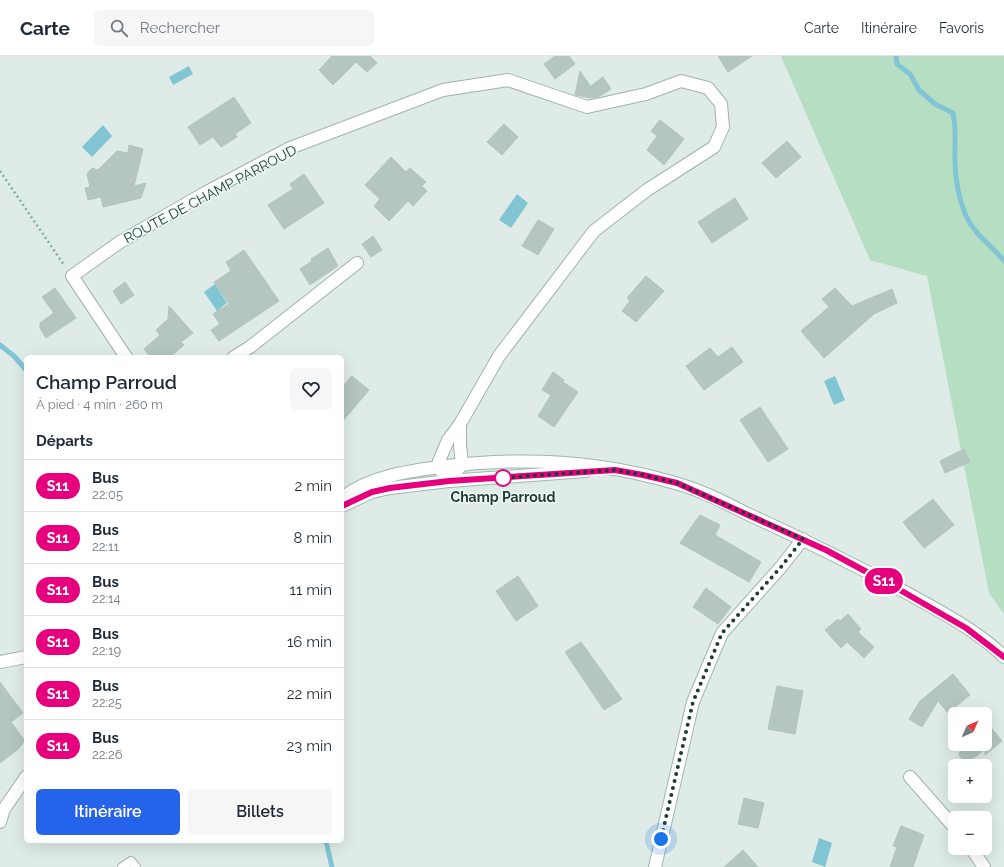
<!DOCTYPE html>
<html lang="fr">
<meta charset="utf-8">
<style>
body{margin:0;font-family:Raleway,sans-serif;background:#f6f6f7;color:#1f2937;height:100vh;display:flex;flex-direction:column;font-size:15px;white-space:nowrap}
*{box-sizing:border-box;margin:0}
p{font-size:13px;color:#747a83}
.icon{flex:none;width:22px;height:22px;fill:none;stroke:currentColor;stroke-width:2;stroke-linecap:round;stroke-linejoin:round}
.map{position:relative;flex:1;overflow:hidden}
.drawer{position:absolute;left:24px;top:299px;width:320px;height:488px;display:flex;flex-direction:column;background:#fff;border-radius:6px;box-shadow:0 4px 16px #0002}
.drawer>*{flex:none}
.badge{padding:0 8px;border-radius:13px;font-size:14px;line-height:26px}
.needle{width:26px;rotate:45deg}
.fabs{position:absolute;left:948px;top:651px;display:grid;gap:8px}
.fabs a{display:grid;place-items:center;width:44px;height:44px;border-radius:6px;background:#fff;box-shadow:0 4px 16px #0002;font-size:20px}
.you{position:absolute;width:20px;height:20px;margin:-10px;border:3px solid #fff;border-radius:50%;background:#1a73e8;box-shadow:0 0 0 6px #1a73e833}
.map>.badge{position:absolute;translate:-50% -50%;box-shadow:0 0 0 2px #fff}
h2{padding:0 12px;font-size:15px;line-height:36px}
.round{display:grid;place-items:center;flex:none;width:42px;height:42px;border-radius:6px;background:#f6f6f7}
.headline{display:flex;align-items:center;justify-content:space-between;height:68px;padding:0 12px}
h1{font-size:19px;font-weight:600;line-height:30px}
.primary-button{display:flex;gap:8px;margin-top:auto;padding:8px 12px}
.primary-button a{flex:1;height:46px;border-radius:6px;background:#2563eb;color:#fff;font-size:16px;font-weight:600;line-height:46px;text-align:center}
.primary-button a+a{background:#f6f6f7;color:#1f2937}
ul{padding:0;list-style:none}
li{display:flex;align-items:center;gap:12px;height:52px;padding:0 12px;border-top:1px solid #e0e1e3}
li div{flex:1}
li b{display:block;font-size:15px}
li em{font-style:normal}
li .badge{min-width:44px;font-weight:700;text-align:center}
header{display:flex;align-items:center;gap:24px;box-sizing:border-box;height:56px;padding:0 20px;background:#fff;border-bottom:1px solid #e0e1e3}
header strong{font-size:19px}
nav{display:flex;gap:22px;margin-inline-start:auto;font-size:14px}
.search{width:280px;height:36px;background:#f6f6f7;display:flex;align-items:center;gap:10px;box-sizing:border-box;padding:0 14px;border-radius:6px;color:#747a83;font-size:15px}
.map>svg:first-child{display:block}
.green{fill:#b5dec2}
.water{fill:#81c5d5}
.lines{fill:none;stroke-linecap:round;stroke-linejoin:round}
.stream{stroke:#81c5d5;stroke-width:5}
.building{fill:#b4c6bf;stroke:#b0c5bd}
.lane-casing{stroke:#a1b3ad;stroke-width:10}
.street-casing{stroke:#a1b3ad;stroke-width:14}
.secondary-casing{stroke:#9cb8af;stroke-width:14}
.path{stroke:#7cb1a2;stroke-width:2.5;stroke-dasharray:2 3;stroke-linecap:butt}
.lane{stroke:#fff;stroke-width:8}
.street{stroke:#fff;stroke-width:12}
.secondary{stroke:#fff;stroke-width:12}
.line-casing{stroke:#fff;stroke-width:9}
.line{stroke:#e6007e;stroke-width:6}
.walk{stroke:#1e3c35;stroke-width:4;stroke-dasharray:0 7.2}
.stop-dot{fill:#fff;stroke:#e6007e;stroke-width:2}
.labels{text-anchor:middle;dominant-baseline:central;stroke-width:3;stroke-linejoin:round;paint-order:stroke}
.street-label{font-size:14px;fill:#1e3c35;stroke:#eff8f4}
.stop-label{font-size:14px;font-weight:bold;fill:#1e3c35;stroke:#eff8f4}
</style>
<header>
<strong>Carte</strong>
<div class="search"><svg class="icon" aria-label="search" viewBox="0 0 24 24"><circle cx="10" cy="10" r="6"/><path d="M15 15l6 6"/></svg>Rechercher</div>
<nav><a>Carte</a><a>Itinéraire</a><a>Favoris</a></nav>
</header>
<div class="map">
<svg width="1004" height="811" viewBox="0 0 1004 811">
<rect width="100%" height="100%" fill="#deebe6"/>
<!-- green -->
<path class="green" d="M781,0H1004V558L989,537L927,220L870,204Z"/>
<!-- water -->
<g class="water">
<path d="M189,10L193,18L173,29L169,21Z"/>
<path d="M103,69L112,80L92,101L82,91Z"/>
<path d="M517,138L528,147L511,172L499,164Z"/>
<path d="M215,228L227,247L217,255L204,236Z"/>
<path d="M835,320L845,344L834,349L824,325Z"/>
<path d="M819,782L832,787L825,811L812,806Z"/>
</g>
<g class="lines">
<!-- stream -->
<g class="stream">
<path d="M896,0L897,8L910,18L919,34L935,48L953,57C956,71 955,76 955,90C954,114 957,139 966,160C974,178 992,190 1004,205"/>
<path d="M0,289L14,300L26,314"/>
<path d="M326,785L332,811"/>
</g>
</g>
<!-- building -->
<g class="building">
<path d="M332,0H370L377,7L367,16L356,6L333,29L319,14Z"/>
<path d="M555,0H569L575,8L555,23L544,8Z"/>
<path d="M718,0H752L728,16Z"/>
<path d="M580,15L589,28L597,41L591,42L575,39Z"/>
<path d="M603,21L611,33L598,41L591,30Z"/>
<path d="M234,41L251,67L235,78L237,81L221,91L213,81L200,89L188,71Z"/>
<path d="M660,64L684,83L664,109L647,94L657,80L651,75Z"/>
<path d="M504,68L518,81L502,99L487,86Z"/>
<path d="M787,85L801,101L776,122L762,107Z"/>
<path d="M129,89L143,93L134,130L146,127L141,142L103,151L101,141L88,144L85,132L90,131L87,118L92,112L98,114L117,95L128,97Z"/>
<path d="M391,101L406,116L410,112L426,126L422,130L427,135L413,150L408,145L389,165L374,150L380,143L365,129Z"/>
<path d="M304,118L324,147L284,173L268,149L293,133L290,128Z"/>
<path d="M735,142L748,163L712,187L698,166Z"/>
<path d="M538,164L554,173L538,199L522,190Z"/>
<path d="M373,180L382,194L371,201L362,188Z"/>
<path d="M328,192L338,210L310,229L300,213L312,205L311,203Z"/>
<path d="M244,194L279,245L219,285L211,274L220,268L213,258L229,248L214,226L231,215L226,206Z"/>
<path d="M646,220L664,235L636,266L622,255L630,245L627,242Z"/>
<path d="M125,226L134,239L121,248L113,235Z"/>
<path d="M55,232L76,262L46,282L40,272V267L54,257L42,241Z"/>
<path d="M835,232L852,250L892,233L897,247L874,258L824,302L801,275L829,251L822,243Z"/>
<path d="M169,250L193,277L181,286L184,289L170,301H150L144,293L160,279L156,274L168,263Z"/>
<path d="M732,291L743,306L704,334L686,310L710,292L718,301Z"/>
<path d="M553,316L564,324L563,326L578,336L554,371L538,360L551,339L542,334Z"/>
<path d="M352,320L369,334L342,366V331Z"/>
<path d="M760,351L788,393L768,406L740,364Z"/>
<path d="M964,393L970,406L945,417L940,405Z"/>
<path d="M933,443L954,469L924,492L903,466Z"/>
<path d="M700,459L720,469L715,479L761,506L749,526L680,487Z"/>
<path d="M518,520L538,550L516,565L496,535Z"/>
<path d="M706,532L731,551L718,568L693,551Z"/>
<path d="M848,558L861,573L858,576L874,591L864,602L847,586L841,592L825,574L838,563L840,565Z"/>
<path d="M581,586L622,643L604,654L565,596Z"/>
<path d="M953,618L970,639L948,657L938,645L922,671L909,663L920,645Z"/>
<path d="M0,626L23,657L11,666L25,685L17,694L0,707Z"/>
<path d="M777,630L803,635L795,678L768,673Z"/>
<path d="M985,664L1002,685L985,699V693L970,705H964L959,699L962,688H985Z"/>
<path d="M744,742L764,747L758,772L738,768Z"/>
<path d="M901,770L924,779L913,811H890L897,791L893,790Z"/>
<path d="M743,794L758,811H724Z"/>
</g>
<g class="lines">
<!-- lane casing -->
<g class="lane-casing">
<path id="lane" d="M122,811L131,805L136,811"/>
</g>
<!-- street casing -->
<g class="street-casing">
<g id="street">
<path d="M126,301L72,220L120,186L203,138L290,92L443,34L508,24L587,51L646,38L681,25L708,32L721,48L723,71L714,91L647,134L594,175L499,300L460,368L448,384L439,405L438,411L449,425L462,408L460,389V368"/>
<path d="M234,301L250,291L357,207"/>
<path d="M910,721L955,772"/>
<path d="M0,766L4,753L26,721"/>
<path d="M971,792L984,811"/>
</g>
</g>
<!-- secondary casing -->
<g class="secondary-casing">
<g id="secondary">
<path d="M342,442C371,419 411,415 447,410C523,401 601,405 675,427C702,434 729,449 754,461C798,481 840,502 883,524C919,544 976,572 1004,601"/>
<path d="M342,450L372,436L390,432L449,425L586,415"/>
<path d="M0,606L26,601"/>
<path d="M655,811L693,646L722,577L781,511L803,483"/>
</g>
</g>
<!-- path -->
<path class="path" d="M0,115L64,209"/>
<!-- lane -->
<use href="#lane" class="lane"/>
<!-- street -->
<use href="#street" class="street"/>
<!-- secondary -->
<use href="#secondary" class="secondary"/>
</g>
<g class="lines">
<!-- line casing -->
<g class="line-casing">
<path id="line" d="M342,450L372,436L390,432L449,425L615,414L643,419L677,427L826,494L900,534L966,572L1004,601"/>
</g>
<!-- line -->
<use href="#line" class="line"/>
<!-- walk -->
<path class="walk" d="M503,422H501L615,414L643,419L677,427L803,483L781,511L722,577L693,646L661,783"/>
</g>
<!-- markers -->
<circle class="stop-dot" cx="503" cy="422" r="8"/>
<g class="labels">
<!-- street labels -->
<g class="street-label">
<text transform="translate(210 138) rotate(-28)">ROUTE DE CHAMP PARROUD</text>
</g>
<!-- stop labels -->
<g class="stop-label">
<text x="503" y="441">Champ Parroud</text>
</g>
</g>
</svg>
<div class="fabs">
<a><svg class="needle" viewBox="-14 -14 28 28"><path d="M0-13l5 13h-10z" fill="#e53935"/><path d="M0 13l5-13h-10z" fill="#747a83"/></svg></a>
<a>+</a>
<a>−</a>
</div>
<div class="you" style="left:661px;top:783px"></div>
<b class="badge" style="left:884px;top:525px;background:#e6007e;color:#fff">S11</b>
<section class="drawer">
<div class="headline"><div><h1>Champ Parroud</h1><p>À pied · 4 min · 260 m</p></div><a class="round"><svg class="icon" aria-label="heart" viewBox="0 0 24 24"><path d="M12 20l-8-8c-3-5 5-10 8-4 3-6 11-1 8 4z"/></svg></a></div>
<h2>Départs</h2>
<ul>
<li><span class="badge" style="background:#e6007e;color:#fff">S11</span><div><b>Bus</b><p>22:05</p></div><em>2 min</em></li>
<li><span class="badge" style="background:#e6007e;color:#fff">S11</span><div><b>Bus</b><p>22:11</p></div><em>8 min</em></li>
<li><span class="badge" style="background:#e6007e;color:#fff">S11</span><div><b>Bus</b><p>22:14</p></div><em>11 min</em></li>
<li><span class="badge" style="background:#e6007e;color:#fff">S11</span><div><b>Bus</b><p>22:19</p></div><em>16 min</em></li>
<li><span class="badge" style="background:#e6007e;color:#fff">S11</span><div><b>Bus</b><p>22:25</p></div><em>22 min</em></li>
<li><span class="badge" style="background:#e6007e;color:#fff">S11</span><div><b>Bus</b><p>22:26</p></div><em>23 min</em></li>
</ul>
<div class="primary-button"><a>Itinéraire</a><a>Billets</a></div>
</section>
</div>
